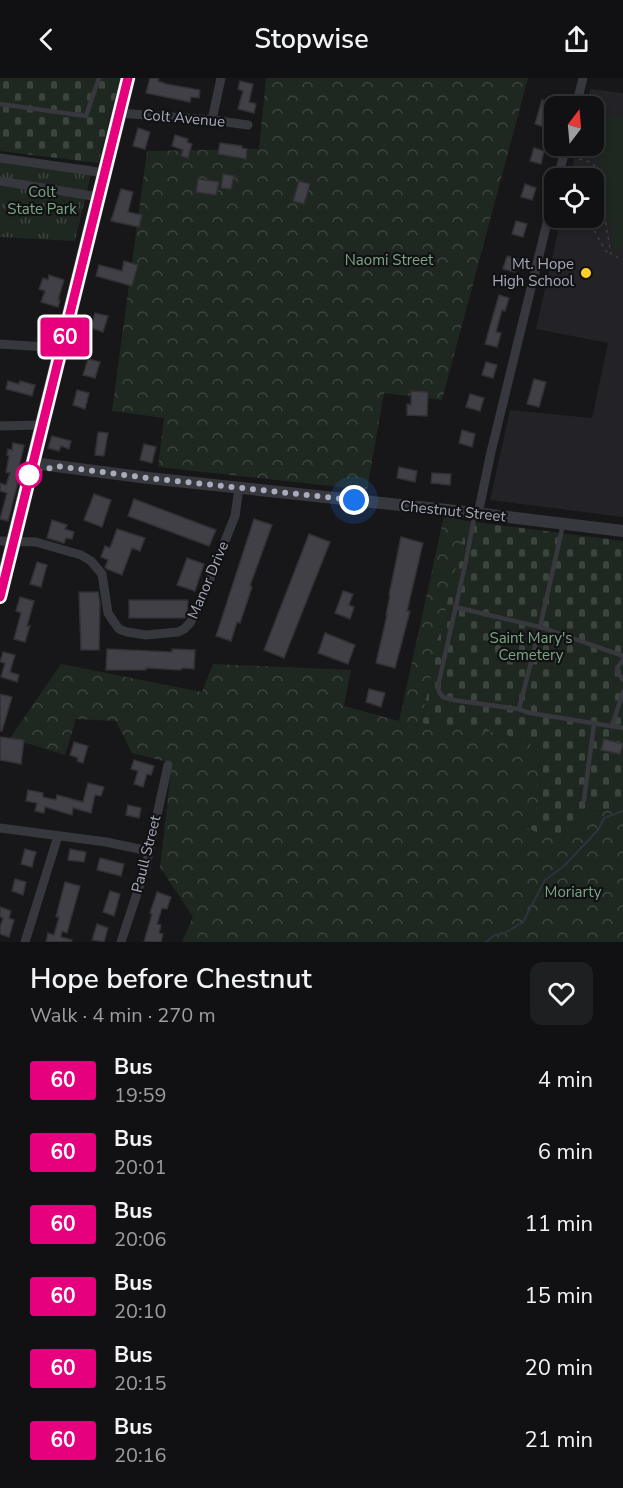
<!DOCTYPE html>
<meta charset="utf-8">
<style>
body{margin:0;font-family:"Nunito Sans",sans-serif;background:#1e1f21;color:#f1f3f6;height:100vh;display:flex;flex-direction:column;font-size:22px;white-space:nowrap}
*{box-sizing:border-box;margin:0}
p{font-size:20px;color:#9c9da0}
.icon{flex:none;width:33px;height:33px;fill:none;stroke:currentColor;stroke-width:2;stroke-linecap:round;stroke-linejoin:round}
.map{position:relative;height:864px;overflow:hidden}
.panel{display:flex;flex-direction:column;background:#111113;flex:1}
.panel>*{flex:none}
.badge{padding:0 12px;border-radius:4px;font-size:21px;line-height:39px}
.needle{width:39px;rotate:16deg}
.controls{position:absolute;left:544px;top:18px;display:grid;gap:12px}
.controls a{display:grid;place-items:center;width:60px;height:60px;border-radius:12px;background:#111113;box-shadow:0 3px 9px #0003,0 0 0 2px #303133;font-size:30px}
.you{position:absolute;width:30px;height:30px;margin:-15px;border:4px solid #fff;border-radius:50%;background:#1a73e8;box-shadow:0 0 0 9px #1a73e833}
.map>.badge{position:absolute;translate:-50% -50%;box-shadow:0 0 0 3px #fff}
.round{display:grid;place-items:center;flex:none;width:63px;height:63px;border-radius:12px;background:#1e1f21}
.overview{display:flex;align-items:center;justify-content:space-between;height:102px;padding:0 30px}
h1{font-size:28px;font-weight:600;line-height:45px}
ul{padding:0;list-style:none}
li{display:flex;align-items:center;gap:18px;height:72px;padding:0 30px}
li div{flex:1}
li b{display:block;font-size:22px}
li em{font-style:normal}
li .badge{min-width:66px;font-weight:700;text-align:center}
header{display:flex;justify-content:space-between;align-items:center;height:78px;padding:0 30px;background:#111113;font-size:27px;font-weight:600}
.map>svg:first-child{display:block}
.built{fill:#232226}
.grass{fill:url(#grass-tufts)}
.forest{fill:url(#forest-crowns)}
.cemetery{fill:url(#cemetery-stones)}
.pitch{fill:#1e2820}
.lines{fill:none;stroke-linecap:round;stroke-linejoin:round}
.stream{stroke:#2b343e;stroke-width:2}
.building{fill:#404046;stroke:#313035;stroke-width:1.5}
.path{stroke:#3d3e45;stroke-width:1.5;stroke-dasharray:3 4.5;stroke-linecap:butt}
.service{stroke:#37373e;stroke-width:4.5}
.minor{stroke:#37373e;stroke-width:9}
.tertiary{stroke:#37373e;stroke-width:12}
.primary{stroke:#53545e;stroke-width:15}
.line-casing{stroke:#fff;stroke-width:14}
.line{stroke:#e6007e;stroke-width:9}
.walk{stroke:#a7abba;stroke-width:6;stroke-dasharray:0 10.8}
.poi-dot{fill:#ffd028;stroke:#121114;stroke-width:2}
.stop-dot{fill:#fff;stroke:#e6007e;stroke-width:3}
.labels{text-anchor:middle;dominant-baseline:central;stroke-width:4.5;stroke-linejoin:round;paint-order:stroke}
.street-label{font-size:15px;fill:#a7abba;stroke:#121114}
.park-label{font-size:15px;fill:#7ca784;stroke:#121114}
.poi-label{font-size:15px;fill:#a7abba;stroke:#121114;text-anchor:end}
</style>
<header><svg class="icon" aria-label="back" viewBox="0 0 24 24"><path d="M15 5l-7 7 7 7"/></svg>Stopwise<svg class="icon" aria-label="share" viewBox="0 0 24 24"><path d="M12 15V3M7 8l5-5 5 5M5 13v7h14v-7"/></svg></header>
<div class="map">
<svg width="623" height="864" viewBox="0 0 623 864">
<defs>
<pattern id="grass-tufts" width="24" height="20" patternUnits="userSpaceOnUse" patternTransform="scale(1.5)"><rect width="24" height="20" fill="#1e2820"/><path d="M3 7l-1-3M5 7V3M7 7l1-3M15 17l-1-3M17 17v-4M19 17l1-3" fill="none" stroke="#3c443e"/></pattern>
<pattern id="forest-crowns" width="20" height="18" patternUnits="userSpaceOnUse" patternTransform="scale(1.5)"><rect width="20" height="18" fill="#1e2820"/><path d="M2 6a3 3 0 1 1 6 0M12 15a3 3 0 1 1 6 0" fill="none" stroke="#3c443e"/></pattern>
<pattern id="cemetery-stones" width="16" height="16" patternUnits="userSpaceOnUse" patternTransform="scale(1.5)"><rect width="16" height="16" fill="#1e2820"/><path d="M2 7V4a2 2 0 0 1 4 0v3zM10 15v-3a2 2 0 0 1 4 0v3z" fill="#3c443e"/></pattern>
</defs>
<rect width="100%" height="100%" fill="#171719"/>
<!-- built -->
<path class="built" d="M590,11L623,15V439L490,422L510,332L592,340L608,265L536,251L561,140H594V100H570L577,68H594V28H586Z"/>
<!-- grass -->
<path class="grass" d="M0,78L93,88L75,163L0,159Z"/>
<!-- forest -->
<g class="forest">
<path d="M266,0H528L442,322L384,315L367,412L158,389L164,340L112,333L147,73L259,71Z"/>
<path d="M444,438L467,443L421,644L502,655L532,667L540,679L541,697L539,724L527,750L588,733L610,732L623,726V864H182L193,839L160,789L172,685L132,675L116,643L76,641L65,677L10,660L61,586L202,614L213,586L351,592L344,628L399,643Z"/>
</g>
<!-- cemetery -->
<g class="cemetery">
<path d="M0,0H120L98,85L0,73Z"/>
<path d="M467,443L623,463V726L610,732L588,733L556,762L527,750L539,724L541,697L540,679L532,667L502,655L421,645L439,559Z"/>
</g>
<!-- pitch -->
<path class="pitch" d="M623,37V171L614,172L594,55V42Z"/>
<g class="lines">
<!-- stream -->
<path class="stream" d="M486,864L495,857L505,855L523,844L545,802L564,788L598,752L604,740L623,733"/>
</g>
<!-- building -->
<g class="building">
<path d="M150,0H159L158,3L166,6L200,12L199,20L191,19L190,24L146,15Z"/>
<path d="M240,3L253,6L249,24L256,26L254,35L238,31L243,13L238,11Z"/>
<path d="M542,22L554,25L547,50L535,46Z"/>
<path d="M138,50L150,54L145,71L133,68Z"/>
<path d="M175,57L188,61L187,64L192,66L188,80L181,78L183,72L172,68Z"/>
<path d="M220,65L242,68V70L247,71L246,81L218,76Z"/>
<path d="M534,70L544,73L541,86L530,83Z"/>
<path d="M223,96L234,98L231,111L221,110Z"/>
<path d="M198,101L219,104L216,117L196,114Z"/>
<path d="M299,103L310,106L304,126L293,123Z"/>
<path d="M525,106L536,110L532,122L521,119Z"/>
<path d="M121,111L133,114L128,134L142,137L139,149L111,143Z"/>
<path d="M516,143L527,146L523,159L512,156Z"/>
<path d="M507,178L518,181L515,194L503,191Z"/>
<path d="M124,183L138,187L132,208L96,198L99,187L122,193Z"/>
<path d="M49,197L64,202L58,222H60L58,229L41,224L45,213L39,211L43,200L48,202Z"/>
<path d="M499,217L509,220L505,233L502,232L496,254L501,255L497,269L485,266Z"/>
<path d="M95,235L108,238L103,254L91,250Z"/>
<path d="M45,241L54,244L50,259L41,256Z"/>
<path d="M88,281L100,284L95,300L83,297Z"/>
<path d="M486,284L497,287L493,300L482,297Z"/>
<path d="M534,301L546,304L539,329L527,326Z"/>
<path d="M8,303L19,306L20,303L35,307L32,318L6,311Z"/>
<path d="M77,312L89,315L85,331L73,327Z"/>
<path d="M411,313L428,314L427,338L407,337V326L411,327Z"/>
<path d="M470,316L484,320L480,333L466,329Z"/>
<path d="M462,352L475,356L472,369L459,365Z"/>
<path d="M98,354L108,355L104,378L95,377Z"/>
<path d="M52,358L71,363L69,371L61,368L59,373L48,370Z"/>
<path d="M13,365L24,367L16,403L18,404L8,443L0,441L7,415L0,413V405L6,407L10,395L6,394L9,378L7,377L8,371L12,372Z"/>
<path d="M144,366L156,369L152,385L140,382Z"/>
<path d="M399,389L417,393L415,404L397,400Z"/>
<path d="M432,395L451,396L450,407L431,405Z"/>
<path d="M94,416L111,422L102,449L84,442Z"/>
<path d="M134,421L216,452L209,468L128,438Z"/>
<path d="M254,441L272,447L250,508L252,509L240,545L237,544L231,563L216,558Z"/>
<path d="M52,442L67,447L65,451L74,454L72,461L66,460L64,465L47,460Z"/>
<path d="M117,451L145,460L140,473L132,470L122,497L107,491L105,489L108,482L101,479L105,468L110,470Z"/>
<path d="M309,456L330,464L284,580L264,572Z"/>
<path d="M401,459L423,465L407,533H410L395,590L376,585L387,537H386L390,518L389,517Z"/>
<path d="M187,480L204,486L195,513L177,507Z"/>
<path d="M37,484L47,487L41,509L30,506Z"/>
<path d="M343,513L353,516L349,527L354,529L350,541L335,535Z"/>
<path d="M79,514H98L100,525L99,572H81Z"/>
<path d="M20,519L34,523L27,548H30L25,564L14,561L21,535L16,533Z"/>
<path d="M129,522H188L187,535L185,540H129Z"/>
<path d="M325,555L355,567L348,586L318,575Z"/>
<path d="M107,571L172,574V571L195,572L194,591L182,590L181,592L146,590V592H106Z"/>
<path d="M3,574L15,577L10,594L19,597L17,604L1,599L5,585L0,584Z"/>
<path d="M369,611L385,615L381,629L366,624Z"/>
<path d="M0,616L12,619L2,653H0Z"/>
<path d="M0,659L24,662L21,686L0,682Z"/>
<path d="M604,661L623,666L620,676L601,672Z"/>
<path d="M74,664L88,668L83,685L77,683L78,680L70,677Z"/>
<path d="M134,682L154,688L151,697L147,696L143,709L134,706L138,693L131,691Z"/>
<path d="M88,705L104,709L101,718L95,717L91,735L73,730L72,737L45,729L44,735L35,733L37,725L26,723L28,712L43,715V719L56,722L57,717L83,724Z"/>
<path d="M128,727L141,730L139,740L126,737Z"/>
<path d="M25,771L36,774L32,789L21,786Z"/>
<path d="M70,771L86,774L84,784L68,782Z"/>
<path d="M100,780L124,786L121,798L97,792Z"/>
<path d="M15,801L26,804L23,817L12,813Z"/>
<path d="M65,804L80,808L67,855L62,853L61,859L72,862L71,864H46L48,855L54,857L59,839H56Z"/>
<path d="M110,813L120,816L114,838L103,834Z"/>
<path d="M157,814L171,819L167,831L162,830L157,846L161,847L159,855L163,856L161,864H144L152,836L150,835Z"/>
<path d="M0,829L11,833L9,840L14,842L9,859L0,856V849L3,840L0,839Z"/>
<path d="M97,846L108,850L104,864L92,862Z"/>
</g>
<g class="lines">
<!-- path -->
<g class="path">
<path d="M572,79L590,84L596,89L611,176L623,182"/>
<path d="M578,140L588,142L606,173L610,176"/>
</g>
<!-- service -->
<g class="service">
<path d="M0,26L86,38L99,0"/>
<path d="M475,435L466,483L438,608L439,614L443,619L453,622L518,631L530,635L623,650"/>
<path d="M455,529L540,549L623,578"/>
<path d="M623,582L617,590L618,595L623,602"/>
<path d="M519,631L540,549L563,447"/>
<path d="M612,648L623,614"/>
<path d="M584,722L594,646"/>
</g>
<!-- minor -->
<g class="minor">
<path d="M576,28L583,0"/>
<path d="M119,35L212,42L248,47"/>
<path d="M212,42L221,0"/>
<path d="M0,80L105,95"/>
<path d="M558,100L566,68"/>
<path d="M0,103L99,119"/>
<path d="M0,266L62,270"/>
<path d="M0,348L42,347"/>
<path d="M478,436L491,374L555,112"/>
<path d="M0,463L36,464L81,477L91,483L102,496L108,535L114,544L119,551L127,554L146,557L178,554L184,551L190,545L201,523L235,438L239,410"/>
<path d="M0,750L106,764L149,773"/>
<path d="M25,864L58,758"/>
<path d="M121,864L146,788L168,687"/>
</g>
<!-- tertiary -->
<path class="tertiary" d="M33,385L148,400L475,435L623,453"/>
<!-- primary -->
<path class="primary" d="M0,518L128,0"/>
</g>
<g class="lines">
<!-- line casing -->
<g class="line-casing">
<path id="line" d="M0,519L128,0"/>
</g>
<!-- line -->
<use href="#line" class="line"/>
<!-- walk -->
<path class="walk" d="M29,397L56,388L148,400L354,422"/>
</g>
<!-- markers -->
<circle class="poi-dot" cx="586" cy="195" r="6"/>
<circle class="stop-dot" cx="29" cy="397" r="12"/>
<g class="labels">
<!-- street labels -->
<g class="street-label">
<text transform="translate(184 40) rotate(5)">Colt Avenue</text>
<text transform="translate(453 433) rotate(6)">Chestnut Street</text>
<text transform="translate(208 502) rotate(-67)">Manor Drive</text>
<text transform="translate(146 776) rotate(-76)">Paull Street</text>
</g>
<!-- park labels -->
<g class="park-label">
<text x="42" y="114">Colt<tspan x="42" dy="17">State Park</tspan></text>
<text x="389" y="182">Naomi Street</text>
<text x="531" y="560">Saint Mary's<tspan x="531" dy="17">Cemetery</tspan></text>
<text x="573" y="814">Moriarty</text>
</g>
<!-- poi labels -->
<g class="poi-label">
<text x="574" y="186">Mt. Hope<tspan x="574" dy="17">High School</tspan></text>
</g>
</g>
</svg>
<div class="controls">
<a><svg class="needle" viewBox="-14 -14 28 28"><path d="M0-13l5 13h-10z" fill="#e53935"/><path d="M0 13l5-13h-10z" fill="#9c9da0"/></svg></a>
<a><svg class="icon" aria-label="locate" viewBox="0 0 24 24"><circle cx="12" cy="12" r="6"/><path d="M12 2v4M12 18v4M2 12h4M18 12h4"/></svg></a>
</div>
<div class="you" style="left:354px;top:422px"></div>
<b class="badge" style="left:65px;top:259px;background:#e6007e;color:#fff">60</b>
</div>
<section class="panel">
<div class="overview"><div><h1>Hope before Chestnut</h1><p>Walk · 4 min · 270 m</p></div><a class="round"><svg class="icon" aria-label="heart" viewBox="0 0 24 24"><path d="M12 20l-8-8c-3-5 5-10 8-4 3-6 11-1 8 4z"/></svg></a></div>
<ul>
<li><span class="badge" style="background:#e6007e;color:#fff">60</span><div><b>Bus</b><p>19:59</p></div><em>4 min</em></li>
<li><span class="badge" style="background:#e6007e;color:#fff">60</span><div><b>Bus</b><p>20:01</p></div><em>6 min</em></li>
<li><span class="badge" style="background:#e6007e;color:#fff">60</span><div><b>Bus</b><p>20:06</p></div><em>11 min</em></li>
<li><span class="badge" style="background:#e6007e;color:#fff">60</span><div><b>Bus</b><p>20:10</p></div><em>15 min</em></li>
<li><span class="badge" style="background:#e6007e;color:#fff">60</span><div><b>Bus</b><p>20:15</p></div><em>20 min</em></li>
<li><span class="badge" style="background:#e6007e;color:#fff">60</span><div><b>Bus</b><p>20:16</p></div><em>21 min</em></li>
</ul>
</section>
